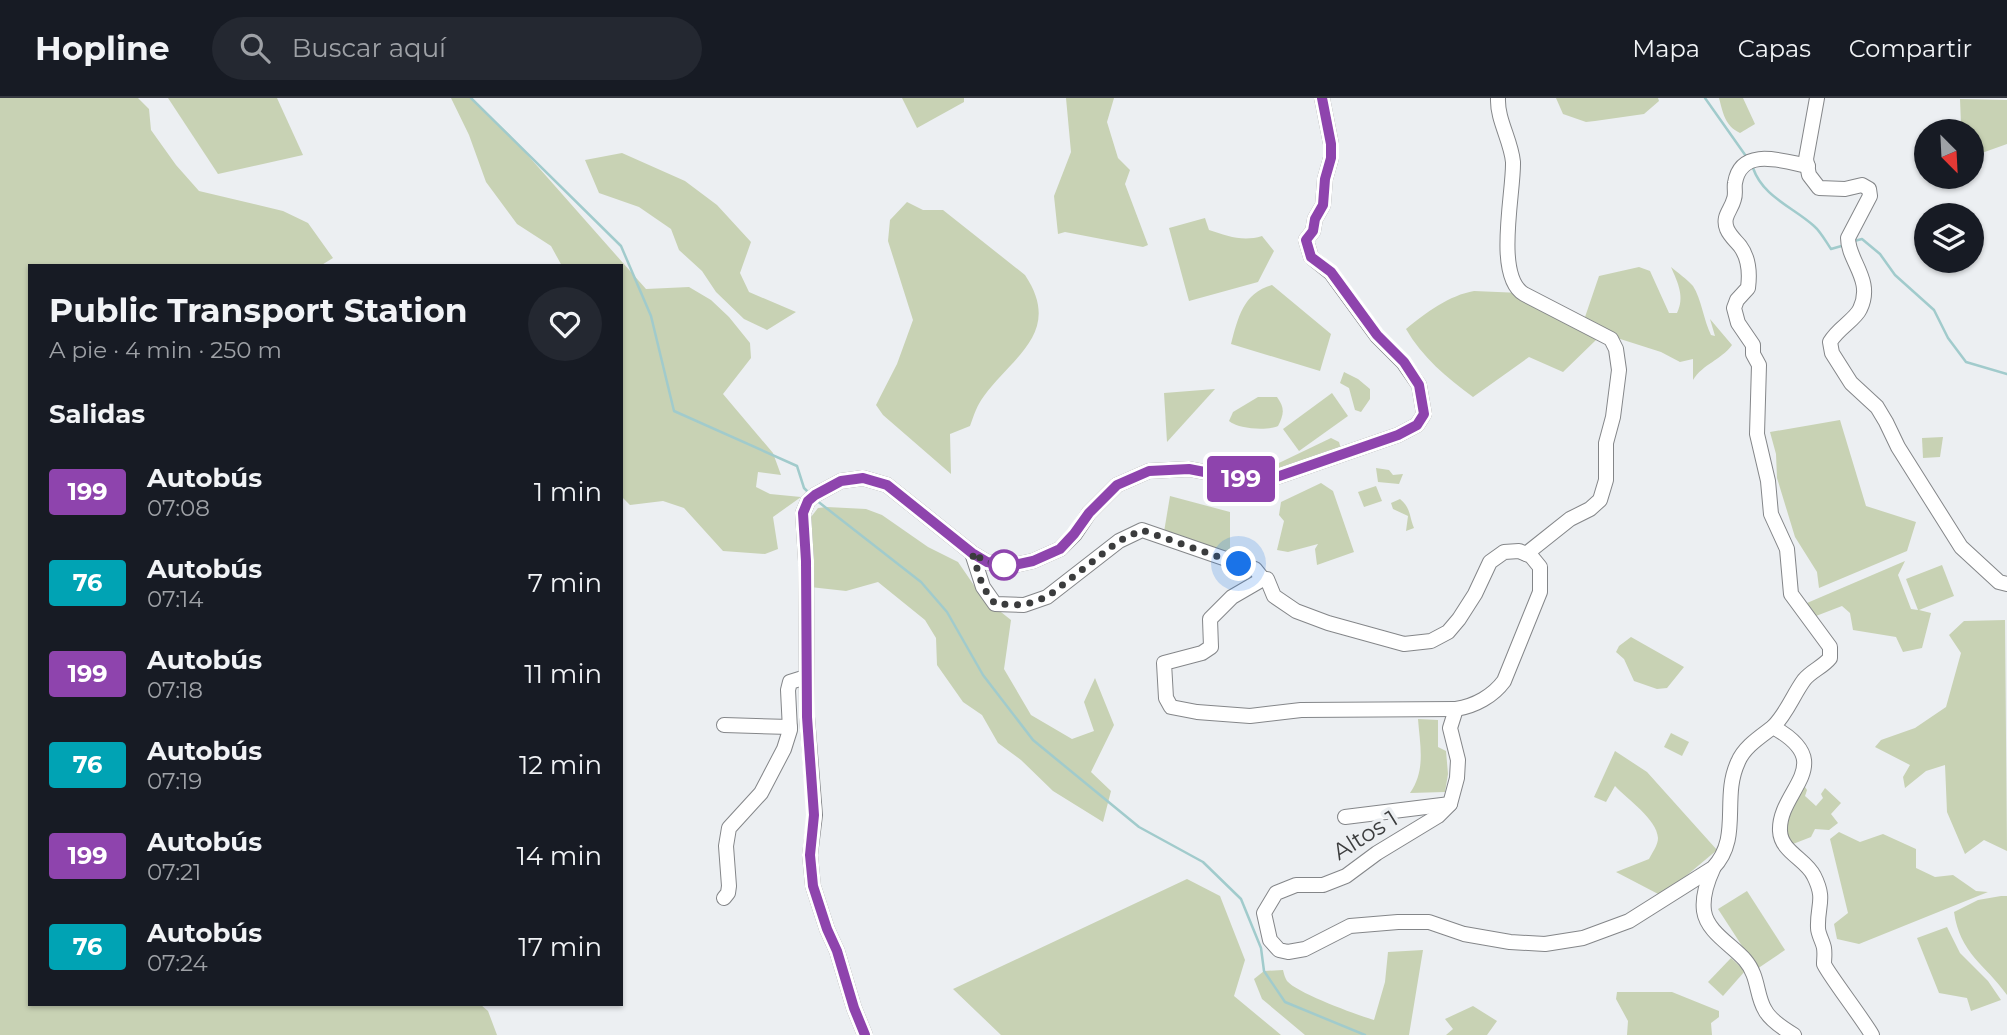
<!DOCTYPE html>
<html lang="es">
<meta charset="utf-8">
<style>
body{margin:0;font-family:Montserrat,sans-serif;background:#242831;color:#f1f3f6;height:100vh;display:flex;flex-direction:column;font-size:26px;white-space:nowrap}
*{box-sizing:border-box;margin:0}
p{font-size:23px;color:#9ea1a6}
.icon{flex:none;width:38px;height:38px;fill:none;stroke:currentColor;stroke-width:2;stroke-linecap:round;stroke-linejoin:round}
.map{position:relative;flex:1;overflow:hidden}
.drawer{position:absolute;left:28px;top:166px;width:595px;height:742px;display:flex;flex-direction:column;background:#171b24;border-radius:0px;box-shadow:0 2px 5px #0004}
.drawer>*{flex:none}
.badge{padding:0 14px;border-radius:5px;font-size:24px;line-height:46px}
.needle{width:46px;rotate:156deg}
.buttons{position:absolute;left:1914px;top:21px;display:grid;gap:14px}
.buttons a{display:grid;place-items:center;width:70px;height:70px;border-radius:50%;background:#171b24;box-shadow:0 2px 5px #0004;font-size:35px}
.you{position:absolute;width:35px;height:35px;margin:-18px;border:5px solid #fff;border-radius:50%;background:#1a73e8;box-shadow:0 0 0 10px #1a73e833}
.map>.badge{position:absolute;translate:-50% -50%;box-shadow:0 0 0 4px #fff}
h2{padding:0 21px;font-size:26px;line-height:63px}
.round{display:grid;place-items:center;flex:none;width:74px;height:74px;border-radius:37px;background:#242831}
.summary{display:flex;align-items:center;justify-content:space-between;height:119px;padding:0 21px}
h1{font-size:33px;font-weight:700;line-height:52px}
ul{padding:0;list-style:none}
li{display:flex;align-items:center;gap:21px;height:91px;padding:0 21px}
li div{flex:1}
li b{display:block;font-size:26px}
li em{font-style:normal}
li .badge{min-width:77px;font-weight:700;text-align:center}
header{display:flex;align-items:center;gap:42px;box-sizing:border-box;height:98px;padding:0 35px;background:#171b24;border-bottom:2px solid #363941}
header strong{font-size:33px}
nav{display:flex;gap:38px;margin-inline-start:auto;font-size:24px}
.search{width:490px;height:63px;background:#242831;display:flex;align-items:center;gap:18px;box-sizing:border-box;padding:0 24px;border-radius:38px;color:#9ea1a6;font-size:26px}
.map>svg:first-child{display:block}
.green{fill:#c8d2b4}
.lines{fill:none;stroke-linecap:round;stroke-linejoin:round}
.stream{stroke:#a1cbcc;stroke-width:2.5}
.minor-casing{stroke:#848689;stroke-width:16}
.minor{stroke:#fff;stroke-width:14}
.line-casing{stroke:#fff;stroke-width:16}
.line{stroke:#8e44ad;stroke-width:10}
.walk{stroke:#3b3c3d;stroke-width:7;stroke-dasharray:0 12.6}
.stop-dot{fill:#fff;stroke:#8e44ad;stroke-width:3.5}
.labels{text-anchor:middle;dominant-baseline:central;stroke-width:7;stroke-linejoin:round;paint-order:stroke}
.street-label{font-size:23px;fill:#3b3c3d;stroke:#eceff2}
</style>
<header>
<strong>Hopline</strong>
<div class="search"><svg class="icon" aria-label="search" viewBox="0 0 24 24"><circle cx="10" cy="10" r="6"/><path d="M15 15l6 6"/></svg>Buscar aquí</div>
<nav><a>Mapa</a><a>Capas</a><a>Compartir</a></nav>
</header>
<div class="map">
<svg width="2007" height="937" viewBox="0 0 2007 937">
<rect width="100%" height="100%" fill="#eceff2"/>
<!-- green -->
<g class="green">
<path d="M0,0H138L149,11L151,32L176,67L199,93L283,113L308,125L333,160L320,168H30V906L481,907L488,913L497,937H0Z"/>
<path d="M168,0H277L303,57L218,76Z"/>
<path d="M451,0H471L509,36L646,191L689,189L711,202L729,219L750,245L751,260L723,296L773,355L781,377L758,374L756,389L770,396L801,399L773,419L778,451L765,456L723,453L684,410L663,403L630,407L621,398V168H562L551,148L517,126L486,84L469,37Z"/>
<path d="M902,0H964V4L917,30Z"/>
<path d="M1066,0H1114L1107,24L1118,60L1130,72L1125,86L1148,147L1143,149L1065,134L1058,136L1054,98L1071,54Z"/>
<path d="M1556,0H1658L1659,3L1644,16L1595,23L1586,24L1563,16Z"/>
<path d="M1719,0H1743L1755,26L1740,35C1725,28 1723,15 1719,0Z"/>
<path d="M1960,1L2007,2V46L1979,56L1972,45V33H1965L1961,26Z"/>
<path d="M622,55L685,83L717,107L751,144L740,175L749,194L796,214L767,232L744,221L716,194L702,173L679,152L671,131L639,109L599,95L585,62Z"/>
<path d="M907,104L923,112H943L1025,177C1063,234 1013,258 984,298C977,307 974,317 970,328L950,336L951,376L883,317L876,307L897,266L913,222L888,143L890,122Z"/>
<path d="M1205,120L1209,132C1227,138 1243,144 1262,138L1274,153L1258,184L1189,203L1169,130Z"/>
<path d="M1639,169L1650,173L1669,215H1677C1685,199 1678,185 1671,169C1678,175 1687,181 1693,188C1701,200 1704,223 1711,237L1715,238L1710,221L1732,247C1721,262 1703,266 1693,282V261L1680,264L1661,254L1614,239L1584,222L1599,178Z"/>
<path d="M1272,187L1331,236L1320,273L1231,246C1238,220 1243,195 1272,187Z"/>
<path d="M1474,193L1521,195L1597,241L1563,274L1529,259L1473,299C1447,280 1422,259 1406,231C1425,215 1450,197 1474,193Z"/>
<path d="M1344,274L1358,281L1370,291V301L1361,314L1355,312L1349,290L1340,285Z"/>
<path d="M1215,291L1167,344L1164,295Z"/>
<path d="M1332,295L1348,318L1299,353L1283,331Z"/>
<path d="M1258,299H1277C1285,310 1284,316 1278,328C1267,333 1238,331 1229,323L1233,314Z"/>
<path d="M1840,322L1866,408L1916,424L1907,453L1819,490L1817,474L1795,439L1777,380L1776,356L1770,334Z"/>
<path d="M1943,339L1940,359L1923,360L1922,340Z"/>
<path d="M1331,340L1339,344L1341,351L1266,379L1262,373Z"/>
<path d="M1376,370L1389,372L1393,377L1403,376L1399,386L1378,384Z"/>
<path d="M1321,385L1333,393L1354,454L1317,467L1315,451L1318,446L1288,454L1277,452L1284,423L1279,417L1281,404Z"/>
<path d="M1376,388L1382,403L1364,409L1358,394Z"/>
<path d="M1170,398L1230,414V456L1164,434Z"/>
<path d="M1400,401C1411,410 1409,418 1414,430L1406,433L1408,418L1393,411L1391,405Z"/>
<path d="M827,409L866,411L882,417L928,449L958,464L982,499L1011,522L1004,571L1031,617L1072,641L1094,633L1084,604L1095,580L1114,627L1091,674L1111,693L1103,724L1053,693L1021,662L998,645L982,617L963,604L937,567L936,540L925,522L878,484L846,493L810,489L811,419L818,410Z"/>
<path d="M1905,463L1898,477L1911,511L1918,512L1906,481L1942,467L1954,498L1919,512L1931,515L1922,550L1903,554L1896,539L1853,532L1850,515L1842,508L1816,518L1807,505Z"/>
<path d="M2005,522L2007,753L1984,742L1965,756L1947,714L1945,667L1926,673L1905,690L1903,679L1910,667L1875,649L1881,642L1915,630L1946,609L1961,555L1949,537L1964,523Z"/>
<path d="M1631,539L1684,569L1667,590L1657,591L1634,583L1624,561L1616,554L1619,548Z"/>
<path d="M1418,621L1438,622V649L1446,653L1448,676L1445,694L1410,695C1426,672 1420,648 1418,621Z"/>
<path d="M1671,635L1689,644L1682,658L1664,649Z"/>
<path d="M1615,653L1647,674L1717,752L1662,798L1616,774L1649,761C1652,755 1658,747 1658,740C1657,721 1627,701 1615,688L1606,704L1594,699Z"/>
<path d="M1805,689L1807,692L1805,698L1816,708L1823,700L1821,696L1825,690L1841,705L1831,716L1838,725L1829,732L1815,731L1811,739L1793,746L1783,729L1794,700Z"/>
<path d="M1839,734L1860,744L1883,736L1916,751V770L1935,779L1953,777L1976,793L1988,794L1859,846L1837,841L1834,826L1848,815L1830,741Z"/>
<path d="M1187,781L1220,798L1245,862L1234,898L1281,937H1001L953,891Z"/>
<path d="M1747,793L1785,852L1757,871L1718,811Z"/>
<path d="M2001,798H2007V897C1985,866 1960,856 1954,814L1978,802Z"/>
<path d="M1947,829L1960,855L1988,883L2001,902L1971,913L1967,900L1939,895L1917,840Z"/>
<path d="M1423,852L1409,937H1305L1262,901L1254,881L1264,873L1283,872C1284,876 1285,880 1287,883C1297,895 1357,917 1374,922L1385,884L1388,854Z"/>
<path d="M1731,860L1745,873L1723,898L1708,884Z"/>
<path d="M1617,894H1672L1719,913V919L1711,925L1712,937H1627L1628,923L1616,901Z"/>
<path d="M1473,908L1497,923L1487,937H1446L1453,931L1445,921Z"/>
</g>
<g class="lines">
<!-- stream -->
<g class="stream">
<path d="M471,0L621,148L651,218L674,313L797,368L804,390L809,395"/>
<path d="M1705,0L1748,61"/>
<path d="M1753,70C1763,99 1793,109 1814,128C1821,134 1826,144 1831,151L1845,147"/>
<path d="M1854,143L1862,141L1880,156L1895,177L1934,212L1948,240L1966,264L2007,276"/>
<path d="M816,402L921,484L947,514L983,577L1033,642L1139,729L1203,764L1241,801L1261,850L1264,873L1285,904L1365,937"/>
</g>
<!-- minor casing -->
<g class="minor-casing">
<g id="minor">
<path d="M1498,0C1497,22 1511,42 1513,64C1514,94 1494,178 1524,196L1611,241L1616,251L1619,272L1613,319L1606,345V382L1600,402L1590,411L1570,421L1526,456"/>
<path d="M1817,0L1806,61L1809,77L1819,90L1845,91L1862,87L1869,91L1870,98L1848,140C1848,163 1874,182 1860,211C1855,222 1838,230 1830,244L1832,255L1851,285L1877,309L1886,324L1898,349L1961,449L1999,484L2007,486"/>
<path d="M972,455L983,489L995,506L1024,507L1047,499L1119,443L1142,432L1255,471L1263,481H1267L1274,498L1296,513L1328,525L1404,546L1431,543L1448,534L1459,521L1475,496L1490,464L1504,454L1519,453L1531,458L1540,469V494L1504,583C1493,598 1475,608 1456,611L1450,630L1458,662L1457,680L1450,706L1438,718L1377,755L1346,778L1323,787H1296L1276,795L1264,815L1270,842L1279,852L1288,854L1305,851L1350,828L1398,824H1429L1464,836L1510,844L1545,846L1583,840L1629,823L1713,770C1742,740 1721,700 1738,664C1744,649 1760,639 1773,629C1840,666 1778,692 1780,733C1781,754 1806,761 1814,778C1826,802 1817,807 1818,830C1818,836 1823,844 1824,850C1825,856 1824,861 1824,866C1826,873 1865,924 1872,937"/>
<path d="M1263,481L1232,499L1210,521L1211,549L1202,555L1164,565L1166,600L1171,609L1197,614L1250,618L1301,612L1456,611"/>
<path d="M724,627L790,629"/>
<path d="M1773,629C1787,615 1793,597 1804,582C1811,573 1823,569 1830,560V549L1791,496L1787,451L1771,416L1768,383L1757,336L1759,267L1753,256V247L1738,225L1734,210L1737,202L1748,190C1750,175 1749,160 1740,148C1736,143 1730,138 1727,131C1722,118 1731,113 1734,101C1736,96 1734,90 1735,85C1741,48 1783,63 1808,68"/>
<path d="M1345,719L1450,706"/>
<path d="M1713,771C1707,784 1702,798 1704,813C1707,834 1732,847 1745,862C1759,878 1756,898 1765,912C1770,922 1784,931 1794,937"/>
<path d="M724,800L728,795L729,788L726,748L729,730L761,695L784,651L790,632L788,592L790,584L806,579"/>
<path d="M865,937L854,910L837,853L827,831L813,788L810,757L815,717L807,619L806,463L803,415L808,403L815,397L841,383L863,380L887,387L972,455L987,464L1010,468L1033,463L1060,451L1075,436L1089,415L1117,387L1149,373L1189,371L1241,381L1268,382L1398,337L1417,327L1424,316L1419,287L1403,264L1377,238L1331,175L1311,159L1306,142L1313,133L1315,121L1323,107L1325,81L1331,60V46L1322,0"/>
</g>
</g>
<!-- minor -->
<use href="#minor" class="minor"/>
</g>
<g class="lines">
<!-- line casing -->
<g class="line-casing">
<path id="line" d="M865,937L854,910L837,853L827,831L813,788L810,757L814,717L807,619L806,463L803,415L808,403L815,397L841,383L863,380L887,387L972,455L987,464L1010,468L1033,463L1060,451L1074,436L1089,415L1117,387L1149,373L1189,371L1241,381L1268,382L1398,337L1417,327L1424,316L1419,287L1404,264L1377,237L1331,174L1311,159L1306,142L1313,133L1315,121L1323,107L1325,81L1331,60V46L1322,0"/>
</g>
<!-- line -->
<use href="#line" class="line"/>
<!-- walk -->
<path class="walk" d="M1004,467L1010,468L987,464L972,455L983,489L995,506L1024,507L1047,499L1119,443L1142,432L1239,466"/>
</g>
<!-- markers -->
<circle class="stop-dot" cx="1004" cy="467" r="14"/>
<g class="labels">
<!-- street labels -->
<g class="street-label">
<text transform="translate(1365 737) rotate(-32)">Altos 1</text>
</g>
</g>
</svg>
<div class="buttons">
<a><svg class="needle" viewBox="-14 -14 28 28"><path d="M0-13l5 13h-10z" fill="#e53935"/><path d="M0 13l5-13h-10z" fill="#9ea1a6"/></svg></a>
<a><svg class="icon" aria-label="layers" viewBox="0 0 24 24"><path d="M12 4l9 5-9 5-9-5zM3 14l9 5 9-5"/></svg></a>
</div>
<div class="you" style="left:1239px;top:466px"></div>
<b class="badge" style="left:1241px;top:381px;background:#8e44ad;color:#fff">199</b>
<section class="drawer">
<div class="summary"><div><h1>Public Transport Station</h1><p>A pie · 4 min · 250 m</p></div><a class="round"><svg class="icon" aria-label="heart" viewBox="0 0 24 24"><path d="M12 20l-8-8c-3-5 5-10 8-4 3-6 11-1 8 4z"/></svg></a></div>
<h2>Salidas</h2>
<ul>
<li><span class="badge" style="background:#8e44ad;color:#fff">199</span><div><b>Autobús</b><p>07:08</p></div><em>1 min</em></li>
<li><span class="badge" style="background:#00a3b4;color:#fff">76</span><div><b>Autobús</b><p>07:14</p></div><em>7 min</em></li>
<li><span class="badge" style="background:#8e44ad;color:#fff">199</span><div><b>Autobús</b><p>07:18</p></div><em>11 min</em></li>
<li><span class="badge" style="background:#00a3b4;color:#fff">76</span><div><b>Autobús</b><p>07:19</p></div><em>12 min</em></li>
<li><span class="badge" style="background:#8e44ad;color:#fff">199</span><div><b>Autobús</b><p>07:21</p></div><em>14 min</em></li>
<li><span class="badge" style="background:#00a3b4;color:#fff">76</span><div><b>Autobús</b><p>07:24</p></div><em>17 min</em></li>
</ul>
</section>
</div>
